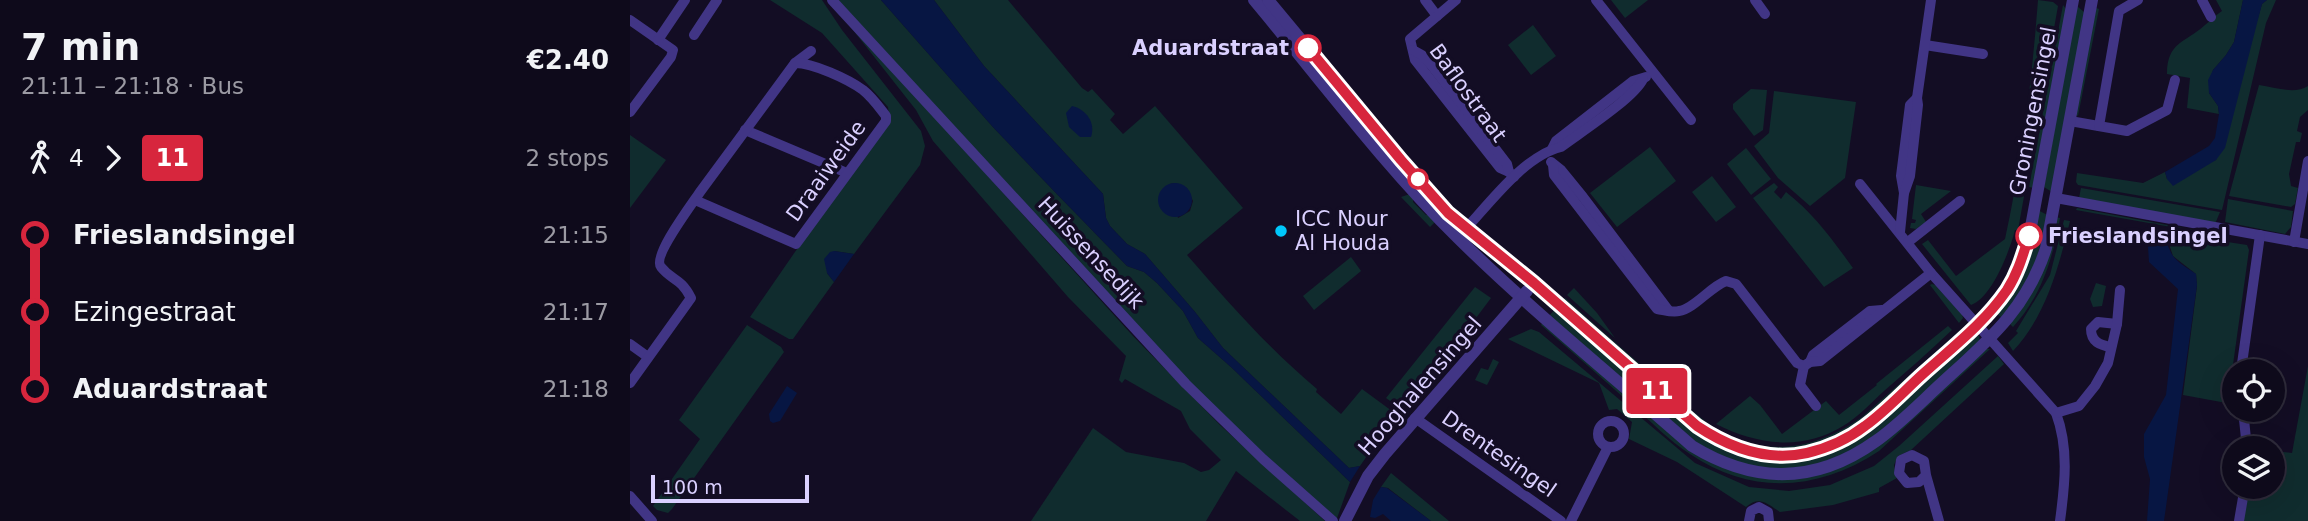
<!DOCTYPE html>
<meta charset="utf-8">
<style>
body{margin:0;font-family:"DejaVu Sans",sans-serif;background:#1c1828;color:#f1f3f6;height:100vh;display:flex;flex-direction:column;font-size:26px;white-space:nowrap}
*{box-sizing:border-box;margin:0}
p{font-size:23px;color:#9b9aa3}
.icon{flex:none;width:38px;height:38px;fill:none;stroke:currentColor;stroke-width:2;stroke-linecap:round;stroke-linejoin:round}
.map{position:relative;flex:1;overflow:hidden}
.side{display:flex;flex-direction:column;background:#0e0a1b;width:630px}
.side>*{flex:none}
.badge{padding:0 14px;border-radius:5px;font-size:24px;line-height:46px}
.fabs{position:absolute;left:1592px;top:359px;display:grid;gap:14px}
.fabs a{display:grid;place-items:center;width:63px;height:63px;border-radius:50%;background:#0e0a1b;box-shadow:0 7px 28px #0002,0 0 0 2px #2e2b3a;font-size:35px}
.scale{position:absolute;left:21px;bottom:18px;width:158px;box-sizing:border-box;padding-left:7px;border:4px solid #dad0ff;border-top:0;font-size:19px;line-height:24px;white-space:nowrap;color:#dad0ff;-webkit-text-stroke:5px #130d24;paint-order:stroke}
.map>.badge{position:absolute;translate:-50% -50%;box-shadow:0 0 0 4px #fff}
.legs{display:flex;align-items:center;gap:10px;height:77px;padding:0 21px;font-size:23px}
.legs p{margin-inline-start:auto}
.summary{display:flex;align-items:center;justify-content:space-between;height:119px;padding:0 21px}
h1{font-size:38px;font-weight:600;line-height:52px}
ul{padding:0 21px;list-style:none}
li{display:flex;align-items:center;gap:24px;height:77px;font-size:26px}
li i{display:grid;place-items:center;width:10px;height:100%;margin:0 9px;background:currentColor}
li i::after{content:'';width:18px;height:18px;margin:-9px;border:5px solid;border-radius:50%;background:#0e0a1b}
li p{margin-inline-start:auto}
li:first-child i{background:linear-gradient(#0000 50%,currentColor 0)}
li:last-child i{background:linear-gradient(currentColor 50%,#0000 0)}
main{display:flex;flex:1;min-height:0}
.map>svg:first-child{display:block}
.green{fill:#102c2e;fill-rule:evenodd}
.water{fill:#071643}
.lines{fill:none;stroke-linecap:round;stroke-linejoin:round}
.minor{stroke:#413585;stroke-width:10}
.tertiary{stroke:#413585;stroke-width:12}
.line-1-casing{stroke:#fff;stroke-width:16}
.line-1{stroke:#d7263d;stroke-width:10}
.stop-1-dot{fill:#fff;stroke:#d7263d;stroke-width:3.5}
.poi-dot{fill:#00c7fb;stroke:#130d24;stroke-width:2.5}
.labels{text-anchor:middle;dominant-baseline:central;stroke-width:7;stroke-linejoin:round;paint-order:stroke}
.stop-label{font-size:21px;font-weight:bold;fill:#dad0ff;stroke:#130d24;text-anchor:end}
.street-label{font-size:21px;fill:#dad0ff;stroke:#130d24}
.poi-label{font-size:21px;fill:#dad0ff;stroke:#130d24;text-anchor:start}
</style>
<main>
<section class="side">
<div class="summary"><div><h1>7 min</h1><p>21:11 – 21:18 · Bus</p></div><b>€2.40</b></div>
<div class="legs"><svg class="icon" aria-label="walk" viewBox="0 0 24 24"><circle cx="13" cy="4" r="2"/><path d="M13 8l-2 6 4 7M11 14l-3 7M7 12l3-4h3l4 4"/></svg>4<svg class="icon" aria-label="forward" viewBox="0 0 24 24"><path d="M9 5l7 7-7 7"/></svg><b class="badge" style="background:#d7263d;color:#fff">11</b><p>2 stops</p></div>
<ul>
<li><i style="color:#d7263d"></i><b>Frieslandsingel</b><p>21:15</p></li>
<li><i style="color:#d7263d"></i><span>Ezingestraat</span><p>21:17</p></li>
<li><i style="color:#d7263d"></i><b>Aduardstraat</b><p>21:18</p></li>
</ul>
</section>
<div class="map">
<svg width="1678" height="521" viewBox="0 0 1678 521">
<rect width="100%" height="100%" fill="#130d24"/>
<!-- green -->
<g class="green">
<path d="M140,0H192L212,30L291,131L295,146L290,165L224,254L204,251L197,273L204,282L163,339H159L120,317L259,116L258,107L192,33Z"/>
<path d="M206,0H251L362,126L423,190L497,266L514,272L527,283L553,311L568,338L601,367L720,482L706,521L552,377Z"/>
<path d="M304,0H378L452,88L458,92L462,89L485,114L480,120L493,134L525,106L613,208L557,255C598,302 639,349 687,389L686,392L711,414L732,389L766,414L730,466L719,468L593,348L565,312L515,254L497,244L480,226L476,218L473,194L354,66ZM545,183L557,188L563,201L560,211L548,218L540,184Z"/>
<path d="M981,0H1018L995,18Z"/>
<path d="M1408,0L1423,2L1428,6L1388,230H1385C1380,250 1362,298 1341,305L1292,244L1298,240L1326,276L1375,239C1392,161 1402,80 1408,0Z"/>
<path d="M1586,0H1613L1604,42L1596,55L1583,70L1579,93L1588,106L1589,114L1557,108L1560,78L1537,74C1537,42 1555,43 1575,25C1580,21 1586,15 1592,11Z"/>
<path d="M1637,0H1646L1636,23L1592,210L1448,185L1446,182L1447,173L1513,183L1535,172L1537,179L1586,160L1632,4Z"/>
<path d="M1433,5L1436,9L1404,188L1399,187Z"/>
<path d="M1447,6L1455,13L1422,192L1414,187Z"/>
<path d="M1464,7L1469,9L1448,116L1445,114Z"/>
<path d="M208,11L503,336L590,425L695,521H670L606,471L576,521H401L463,428L496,452L554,463L571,472L579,470L591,460L560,429L551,411L495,379L492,383L489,380L496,356L438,297L303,141L286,110Z"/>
<path d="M903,25L926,56L901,75L878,45Z"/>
<path d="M1629,85C1645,87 1664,95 1678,86V110L1670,117L1667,131L1672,133L1670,142H1666L1659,174L1661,186L1668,188L1665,204L1661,207L1599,196Z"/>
<path d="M1121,89L1137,90L1133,130L1124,136L1103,109V104Z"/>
<path d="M1144,91L1226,102L1215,178L1180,206L1148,178L1124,146L1139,133Z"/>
<path d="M0,135L36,160L0,208Z"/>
<path d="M1020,147L1046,181L987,227L960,193Z"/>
<path d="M1116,148L1141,179L1121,195L1097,164Z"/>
<path d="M1082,176L1106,207L1086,222L1062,192Z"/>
<path d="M1144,183L1148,187L1144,192L1151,199L1156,192C1184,214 1202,239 1223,268L1194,287L1123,198Z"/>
<path d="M1286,185L1321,191L1291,214L1296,222L1286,229L1280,228L1281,223H1285L1286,220L1282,219Z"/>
<path d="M1451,188L1590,212L1585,224L1449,198Z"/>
<path d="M780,194L783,196V202L796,215H802L806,221L800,227L771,197Z"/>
<path d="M1598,199L1663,211L1661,227L1655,234L1595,222Z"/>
<path d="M1447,208L1585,234L1586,235L1446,210Z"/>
<path d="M1408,210L1419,216L1402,275L1373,319L1365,312Z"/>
<path d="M1425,217L1430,218C1423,258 1411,297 1383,327L1379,323Z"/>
<path d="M1434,220L1440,221C1429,266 1416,316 1383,351L1378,343L1388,333L1386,331L1420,275Z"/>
<path d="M1526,231L1617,245L1619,250L1601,379L1602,404L1553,395L1567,286L1566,274L1543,256L1539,244Z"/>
<path d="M721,257L731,271L684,310L673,296Z"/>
<path d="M1466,283L1476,286L1472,306L1463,307L1460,299Z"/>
<path d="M1302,284L1305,285L1332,314L1333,318L1329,323L1300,285Z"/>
<path d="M845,287L861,298L831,338L770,408L756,398Z"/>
<path d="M944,288L967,313L985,338L937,295Z"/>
<path d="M935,298C965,325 996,352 1027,379C1043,393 1058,408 1075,421C1126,460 1183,452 1232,417L1337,324L1336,328L1237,420L1187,447L1138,452L1083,432L931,302Z"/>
<path d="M927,307L1107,452L1201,450L1343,335L1349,336L1350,341L1270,417L1231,448L1172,470L1126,469L1078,452L919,316Z"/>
<path d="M914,321L1031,424L1106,471L1212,466L1356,349H1360L1249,451C1188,491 1122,496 1060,454C1039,441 1022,422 1003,406C973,379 942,352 911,325Z"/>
<path d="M117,325L151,347L154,352L42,509L38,513L27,510L23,506L70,439L49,420Z"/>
<path d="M1318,326L1322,330C1300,351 1277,371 1254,391C1241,403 1228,417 1213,426C1172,451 1127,445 1086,424L1120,396L1130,405L1152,434L1196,401L1209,415L1247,385L1246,384Z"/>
<path d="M901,329L909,332L1065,463L1119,487L1159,491L1200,485L1244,466L1269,446L1368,356L1374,364L1281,450L1268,456L1264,465L1267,478L1249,488V492L1203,505L1150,512C1138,504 1129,495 1116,507L1047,462L999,439L1002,422L987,409L979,410L969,383L878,339Z"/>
<path d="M863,359L869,362L857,385L845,380L851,368L858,370Z"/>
<path d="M1678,366V521H1613L1620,487L1643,486V451L1662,453Z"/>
<path d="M761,473L819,521H801L758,488L751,487Z"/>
</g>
<!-- water -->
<g class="water">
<path d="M251,0H304L354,66L473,194L476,218L480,226L497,244L515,254L565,312L593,348L719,468L730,466L720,482L601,367L568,338L553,311L527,283L514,272L497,266L423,190L362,126Z"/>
<path d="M1613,0H1637L1632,4L1595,148L1586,160L1543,186L1537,179L1535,172L1579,146L1585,138L1589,114L1588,106L1579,93L1578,80L1583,70L1596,55L1604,42Z"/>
<path d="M442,106C456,109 466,123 461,137H450L439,127L436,113Z"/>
<circle cx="545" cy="200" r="17"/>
<path d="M1524,238C1538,239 1537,246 1543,256C1548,263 1559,269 1566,274L1567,285L1534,521H1517L1520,479L1514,457V434L1536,395L1548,289L1519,262L1518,247Z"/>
<path d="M204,251L224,254L204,282L197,273L194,259L200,252Z"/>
<path d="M157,386L167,393L150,421L143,423L140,421L139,414Z"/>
<path d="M751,487L757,488L801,521H761L753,514L745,518L740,517L743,500Z"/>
</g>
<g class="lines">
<!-- minor -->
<g class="minor">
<path d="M202,0L556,384L633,459L703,521"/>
<path d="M795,0L807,16"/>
<path d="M826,0L780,39L785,60L870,168L879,172L884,177"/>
<path d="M966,0L1061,120"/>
<path d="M1125,0L1135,14"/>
<path d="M1572,0L1581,17"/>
<path d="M0,20L43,50L41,57L0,112"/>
<path d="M64,35L87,0"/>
<path d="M28,40L55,0"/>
<path d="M1295,45L1353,54"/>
<path d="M783,50L792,55L802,66L877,164L879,172"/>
<path d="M165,63L181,51"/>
<path d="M1440,121L1497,131L1537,110L1545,80"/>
<path d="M1469,126L1489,11L1508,0"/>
<path d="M115,130L217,173"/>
<path d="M922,149L926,141L1003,81L1016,77"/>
<path d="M921,162L931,170L953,197L1039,311"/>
<path d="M923,165L924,175L1027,309C1034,310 1043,313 1049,311C1064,309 1080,287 1096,281L1106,284L1167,363L1174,366L1170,385L1186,406"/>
<path d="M1230,184L1301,273L1426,413C1439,448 1435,484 1430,521"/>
<path d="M1274,193L1271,176L1280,105L1287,98"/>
<path d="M1426,198L1678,244"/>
<path d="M1270,232L1274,193L1280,176L1288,105L1287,98L1301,0"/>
<path d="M831,234C857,207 893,156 931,147C951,132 1004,98 1013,79"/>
<path d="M1278,242L1330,201"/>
<path d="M1664,242L1678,161"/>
<path d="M0,344L18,357"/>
<path d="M1481,347C1470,345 1461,342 1461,329L1468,322L1487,324"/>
<path d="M1180,362L1183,355L1240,311L1252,310"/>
<path d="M1174,366L1180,362L1190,361L1301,273"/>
<path d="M1611,371L1630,235"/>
<path d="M0,383L61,298C50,277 42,281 31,267C22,257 62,204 70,192L165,63C183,63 218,79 233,90C242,97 249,107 256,116V121L166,244L65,200"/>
<path d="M1613,410L1617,448"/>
<path d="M1426,413L1449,406L1465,386L1478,363L1487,324L1490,290"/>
<path d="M785,418L931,521"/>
<circle cx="981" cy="434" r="13"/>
<path d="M1296,475L1289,482L1277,483L1269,473L1271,460L1282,455L1294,461L1296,475L1309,521"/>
<path d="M0,496L22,521"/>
<path d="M941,521L978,447"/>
<path d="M1119,521L1121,511L1129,507L1138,512L1139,521"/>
<path d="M1609,521L1615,486"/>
</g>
<!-- tertiary -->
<g class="tertiary">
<path d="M624,0C691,80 754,165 828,238C902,311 984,377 1062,446C1124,484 1186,484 1246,441C1270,424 1292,401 1314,381C1359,340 1397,308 1416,248L1462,0"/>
<path d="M638,0L771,160L818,213L904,283L1067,426C1101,448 1137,462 1178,453C1192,450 1206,444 1218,437C1244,422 1266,399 1288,378C1319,351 1357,323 1378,287C1389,270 1394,251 1400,232L1443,0"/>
<path d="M715,521L738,476L755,454L897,291"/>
</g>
</g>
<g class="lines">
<!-- line-1 casing -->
<g class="line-1-casing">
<path id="line-1" d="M678,48L771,160L818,213L904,283L1067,426C1100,448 1137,462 1177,453C1198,448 1218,439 1235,426C1256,411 1275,390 1294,373C1323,347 1355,322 1377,290C1388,273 1393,255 1399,236"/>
</g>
<!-- line-1 -->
<use href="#line-1" class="line-1"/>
</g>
<!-- markers -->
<g class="stop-1-dot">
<circle cx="678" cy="48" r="12"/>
<circle cx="788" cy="179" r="9"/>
<circle cx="1399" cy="236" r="12"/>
</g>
<circle class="poi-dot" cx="651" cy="231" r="7"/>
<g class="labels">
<!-- stop labels -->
<g class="stop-label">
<text x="659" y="48">Aduardstraat</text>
<text x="1418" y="236" text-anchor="start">Frieslandsingel</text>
</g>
<!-- street labels -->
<g class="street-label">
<text transform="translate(838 93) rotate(54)">Baflostraat</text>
<text transform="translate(1403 111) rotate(-79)">Groningensingel</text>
<text transform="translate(196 171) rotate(-54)">Draaiweide</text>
<text transform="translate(461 253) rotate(47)">Huissensedijk</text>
<text transform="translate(790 386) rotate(-49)">Hooghalensingel</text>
<text transform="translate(869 454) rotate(35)">Drentesingel</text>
</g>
<!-- poi labels -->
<g class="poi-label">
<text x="665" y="219">ICC Nour<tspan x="665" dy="24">Al Houda</tspan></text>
</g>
</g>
</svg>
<div class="fabs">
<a><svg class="icon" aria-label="locate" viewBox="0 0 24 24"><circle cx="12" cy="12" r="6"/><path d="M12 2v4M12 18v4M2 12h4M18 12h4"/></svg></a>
<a><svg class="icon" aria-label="layers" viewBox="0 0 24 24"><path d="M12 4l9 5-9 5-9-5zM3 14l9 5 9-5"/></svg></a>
</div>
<div class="scale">100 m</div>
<b class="badge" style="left:1027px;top:391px;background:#d7263d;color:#fff">11</b>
</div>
</main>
